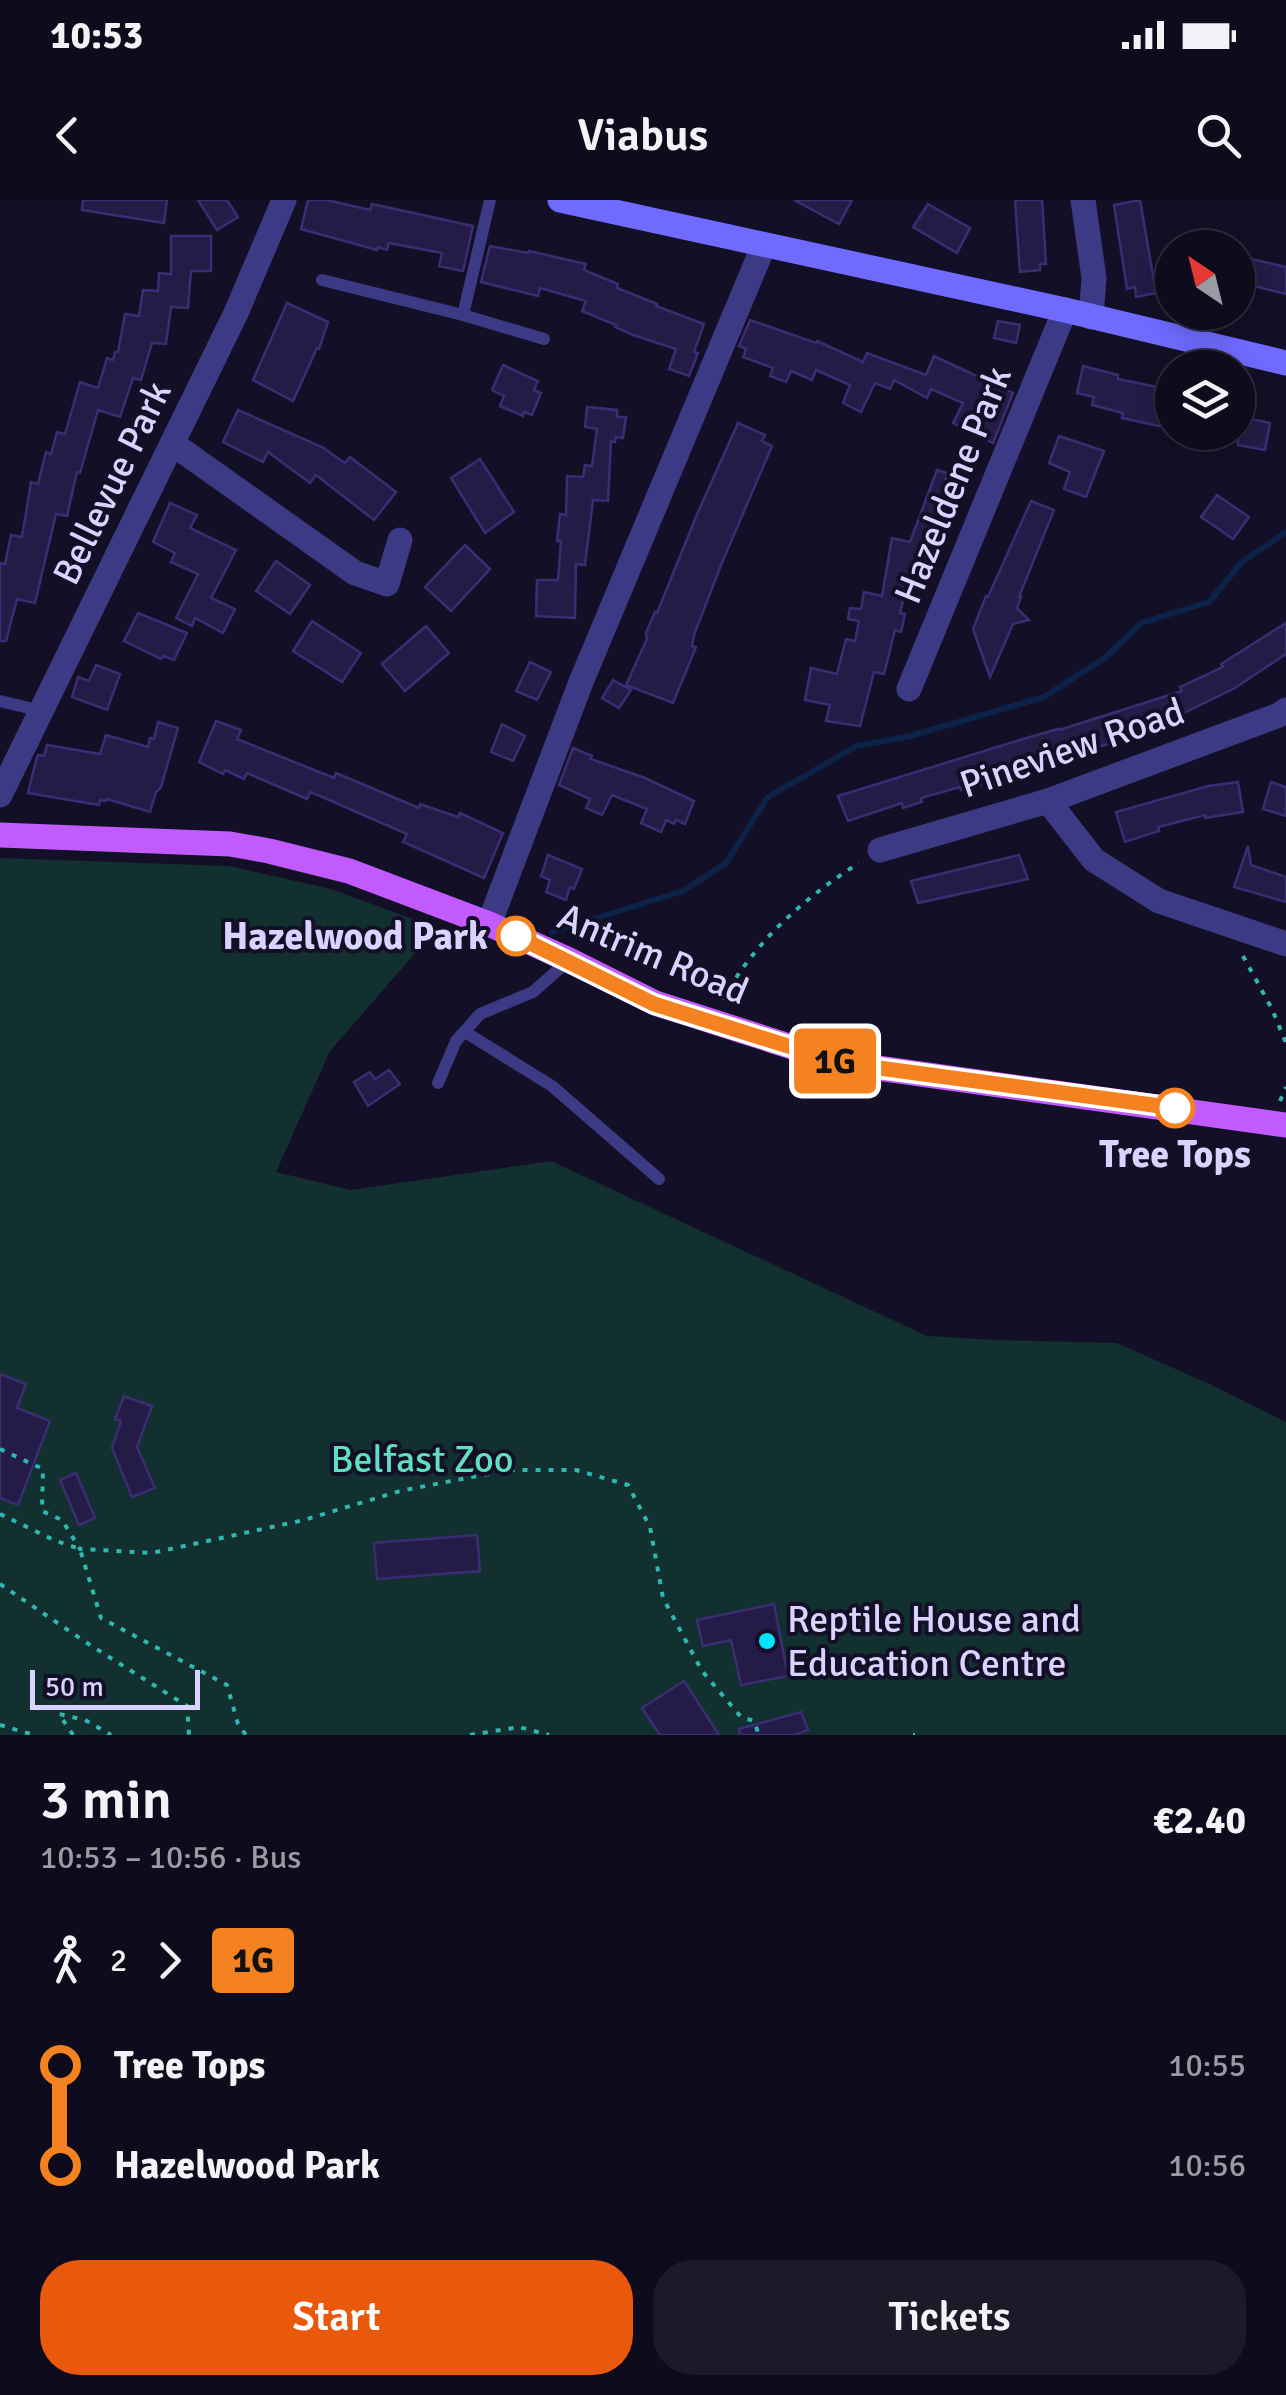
<!DOCTYPE html>
<meta charset="utf-8">
<style>
body{margin:0;font-family:Signika,sans-serif;background:#1c1929;color:#f1f3f6;height:100vh;display:flex;flex-direction:column;font-size:38px;white-space:nowrap}
*{box-sizing:border-box;margin:0}
p{font-size:32px;color:#9b9ba3}
.icon{flex:none;width:55px;height:55px;fill:none;stroke:currentColor;stroke-width:2;stroke-linecap:round;stroke-linejoin:round}
.map{position:relative;height:1535px;overflow:hidden}
.details{display:flex;flex-direction:column;background:#0e0b1c;flex:1}
.details>*{flex:none}
.badge{padding:0 20px;border-radius:8px;font-size:35px;line-height:65px}
.needle{width:65px;rotate:325deg}
.tools{position:absolute;left:1155px;top:30px;display:grid;gap:20px}
.tools a{display:grid;place-items:center;width:100px;height:100px;border-radius:50%;background:#0e0b1c;box-shadow:0 5px 25px #0003,0 0 0 2px #2e2b3b;font-size:50px}
.scale{position:absolute;left:30px;bottom:25px;width:170px;box-sizing:border-box;padding-left:10px;border:5px solid #d9d4ff;border-top:0;font-size:28px;line-height:35px;white-space:nowrap;color:#d9d4ff;-webkit-text-stroke:8px #130f26;paint-order:stroke}
.map>.badge{position:absolute;translate:-50% -50%;box-shadow:0 0 0 5px #fff}
.legs{display:flex;align-items:center;gap:15px;height:110px;padding:0 40px;font-size:32px}
.legs p{margin-inline-start:auto}
.headline{display:flex;align-items:center;justify-content:space-between;height:170px;padding:0 40px}
h1{font-size:55px;font-weight:600;line-height:75px}
.cta{display:flex;gap:20px;margin-top:auto;padding:20px 40px}
.cta a{flex:1;height:115px;border-radius:40px;background:#ea580c;color:#fff;font-size:40px;font-weight:600;line-height:115px;text-align:center}
.cta a+a{background:#1c1929;color:#f1f3f6}
ul{padding:0 40px;list-style:none}
li{display:flex;align-items:center;gap:35px;height:100px;font-size:38px}
li i{display:grid;place-items:center;width:15px;height:100%;margin:0 12px;background:currentColor}
li i::after{content:'';width:25px;height:25px;margin:-12px;border:8px solid;border-radius:50%;background:#0e0b1c}
li p{margin-inline-start:auto}
li:first-child i{background:linear-gradient(#0000 50%,currentColor 0)}
li:last-child i{background:linear-gradient(currentColor 50%,#0000 0)}
.status{display:flex;justify-content:space-between;align-items:center;height:70px;padding:0 50px;background:#0e0b1c;direction:ltr}
.status svg{height:28px;fill:currentColor}
header{display:flex;justify-content:space-between;align-items:center;height:130px;padding:0 40px;background:#0e0b1c;font-size:45px;font-weight:600}
.map>svg:first-child{display:block}
.green{fill:#12302f}
.lines{fill:none;stroke-linecap:round;stroke-linejoin:round}
.stream{stroke:#0c2248;stroke-width:6}
.building{fill:#241b47;stroke:#3b2d73;stroke-width:2.5}
.path{stroke:#2fb8b0;stroke-width:4;stroke-dasharray:5 8;stroke-linecap:butt}
.lane{stroke:#3d3a85;stroke-width:12}
.street{stroke:#3d3a85;stroke-width:25}
.secondary{stroke:#6f6bff;stroke-width:25}
.primary{stroke:#c25bff;stroke-width:25}
.line-1-casing{stroke:#fff;stroke-width:22}
.line-1{stroke:#f58220;stroke-width:15}
.stop-1-dot{fill:#fff;stroke:#f58220;stroke-width:5}
.poi-dot{fill:#00e5ff;stroke:#130f26;stroke-width:4}
.labels{text-anchor:middle;dominant-baseline:central;stroke-width:8;stroke-linejoin:round;paint-order:stroke}
.street-label{font-size:38px;fill:#d9d4ff;stroke:#130f26}
.stop-label{font-size:38px;font-weight:bold;fill:#d9d4ff;stroke:#130f26;text-anchor:end}
.park-label{font-size:38px;fill:#5fe0c0;stroke:#130f26}
.poi-label{font-size:38px;fill:#d9d4ff;stroke:#130f26;text-anchor:start}
</style>
<div class="status"><b>10:53</b><svg viewBox="0 0 49 12"><path d="M0 12V9h3v3zM5 12V6h3v6zM10 12V3h3v9zM15 12V0h3v12zM26 1h20v11H26zM47 4h2v5h-2z"/></svg></div>
<header><svg class="icon" aria-label="back" viewBox="0 0 24 24"><path d="M15 5l-7 7 7 7"/></svg>Viabus<svg class="icon" aria-label="search" viewBox="0 0 24 24"><circle cx="10" cy="10" r="6"/><path d="M15 15l6 6"/></svg></header>
<div class="map">
<svg width="1286" height="1535" viewBox="0 0 1286 1535">
<rect width="100%" height="100%" fill="#130f26"/>
<!-- green -->
<path class="green" d="M0,658L229,666L331,689L437,728L330,851L276,972L351,990L551,961L927,1136L998,1140L1117,1143L1207,1183L1286,1222V1535H0Z"/>
<g class="lines">
<!-- stream -->
<path class="stream" d="M552,732L683,691L726,663L768,597L857,546L910,536L1044,497L1106,457L1141,423L1209,402L1242,362L1286,332"/>
</g>
<!-- building -->
<g class="building">
<path d="M83,0H167L164,23L82,10Z"/>
<path d="M198,0H227L238,17L217,30Z"/>
<path d="M308,0H327L370,10L372,4L473,26L463,71L439,66L442,53L389,43L387,50L378,47L377,50L301,29Z"/>
<path d="M794,0H852L839,24Z"/>
<path d="M1015,0H1042L1046,64H1040V70L1020,72Z"/>
<path d="M1140,0L1156,93L1136,97L1135,87L1127,89L1114,5Z"/>
<path d="M928,4L970,28L957,53L913,27Z"/>
<path d="M171,36H211V71H191L188,108L171,107L166,144L152,143L141,180L133,178L120,217L98,210L80,273L77,272L67,316L56,314L35,403L17,399L6,441H0V363L5,364L11,335L22,337L31,282L38,284L46,252L51,254L57,232L65,234L80,182L98,188L107,158L113,160L115,152H118L125,114L139,116L143,90L158,91L159,73L171,74Z"/>
<path d="M490,46L528,53L529,51L586,64L584,70L618,84L617,88L657,104L656,106L704,124L694,152L698,153L689,176L669,169L676,149L633,135L615,127L616,125L582,111L586,101L540,88L538,96L481,82Z"/>
<path d="M1238,56L1286,67V94L1238,82Z"/>
<path d="M287,103L328,122L319,149L317,148L293,201L253,180Z"/>
<path d="M750,120L816,143L817,141L863,162L867,153L926,175L934,156L1013,193L993,243L953,223L963,203L931,189L927,198L894,180L890,189L875,183L861,212L843,203L850,185L816,170L812,180L791,171L786,182L770,176L773,168L743,157L746,149L739,146Z"/>
<path d="M998,121L1020,125L1016,143L994,138Z"/>
<path d="M503,165L538,181L534,190L541,193L532,215L524,212L523,216L500,206L504,196L492,190Z"/>
<path d="M1083,166L1118,175V179L1172,190V229L1122,218L1123,213L1092,205L1094,197L1077,193Z"/>
<path d="M587,207L617,210V217H626L623,238L616,237L615,242L611,241L608,301L593,300L585,365L576,364L575,418L536,416L537,380H558L561,341H557L560,314L566,315L567,276L583,277L585,265L592,266L597,229L585,227Z"/>
<path d="M238,210L322,247L345,263L350,257L396,292L374,320L316,275L310,283L268,252L263,262L223,242Z"/>
<path d="M1238,216L1270,223L1265,250L1238,245Z"/>
<path d="M738,223L765,235L762,241L772,246L721,365L694,435L692,446L696,447L673,503L626,485L647,439L646,433L655,412L657,413L698,312Z"/>
<path d="M1059,236L1104,251L1086,297L1064,289L1070,272L1049,263Z"/>
<path d="M480,259L514,312L485,333L451,278Z"/>
<path d="M937,270L947,273L945,284L956,288L942,323L937,321L924,381L909,377L900,413L905,414L901,432L895,430L884,474L874,472L860,526L826,521L830,505L805,500L811,468L837,474L846,439L855,441L859,421L848,419L850,408L861,409L864,392L882,396L892,338L910,342Z"/>
<path d="M1217,295L1249,317L1233,339L1201,317Z"/>
<path d="M1031,301L1054,310L1019,397H1021L1017,408L1029,420L1013,424L990,477L973,429L986,396L988,397Z"/>
<path d="M170,303L197,315L190,328L236,350L211,398L235,409L223,433L195,418L192,426L176,418L198,374L171,362L175,353L153,342Z"/>
<path d="M465,345L490,369L451,411L425,387Z"/>
<path d="M276,361L310,385L290,414L256,391Z"/>
<path d="M138,413L187,433L174,460L163,456L161,459L124,441Z"/>
<path d="M312,421L361,453L342,482L293,451Z"/>
<path d="M1286,423V454L1235,488L1182,514L1183,517L1137,532V535L1119,541L1039,564V566L1020,573L980,581L981,585L961,590L960,587L921,598L922,602L903,608L902,603L848,621L838,596L1023,539L1058,529L1059,530L1182,491L1180,487L1223,467L1221,464Z"/>
<path d="M426,426L449,453L405,491L382,464Z"/>
<path d="M530,462L551,472L537,500L516,491Z"/>
<path d="M96,465L120,474L107,510L72,497L78,477L89,481Z"/>
<path d="M613,480L631,490L619,508L602,498Z"/>
<path d="M216,521L241,530L237,539L334,578L336,573L419,608L420,604L458,617L460,613L503,633L484,678L403,642L407,634L320,596L310,592L307,599L247,573L244,579L225,570L223,574L199,562Z"/>
<path d="M158,522L178,528L161,587L156,592L150,612L107,599L106,601L100,600L99,605L28,593L37,557L38,555L44,556L47,545L100,554L106,535L148,547L150,538L154,539Z"/>
<path d="M502,524L525,536L513,561L491,552Z"/>
<path d="M573,548L592,556L591,559L645,578L694,601L685,624L676,620L674,624L666,620L661,632L641,623L647,609L612,595L602,615L586,608L590,599L559,585Z"/>
<path d="M1238,582L1243,612L1205,618V615L1158,627L1159,631L1125,642L1116,612L1208,586Z"/>
<path d="M1271,582L1286,587V616L1263,609Z"/>
<path d="M1248,646L1251,665L1286,677V702L1234,687Z"/>
<path d="M548,655L582,669L574,689L570,687L566,700L546,692L550,680L541,676Z"/>
<path d="M1019,655L1028,679L918,703L911,681Z"/>
<path d="M389,870L400,884L368,906L354,882L370,872L375,879Z"/>
<path d="M0,1174L26,1184L17,1208L50,1221L18,1305L0,1298Z"/>
<path d="M124,1196L152,1206L137,1247L155,1288L132,1297L112,1248L121,1221L115,1219Z"/>
<path d="M76,1273L95,1318L79,1325L60,1280Z"/>
<path d="M477,1335L480,1371L377,1379L374,1343Z"/>
<path d="M774,1404L788,1476L741,1485L731,1440L703,1446L697,1420Z"/>
<path d="M684,1481L719,1535H660L642,1508Z"/>
<path d="M801,1512L808,1530L793,1535H740L739,1529Z"/>
</g>
<g class="lines">
<!-- path -->
<g class="path">
<path d="M1243,756L1272,809L1286,843"/>
<path d="M723,800C753,743 804,698 859,663"/>
<path d="M1280,901L1286,887"/>
<path d="M0,1249L43,1269L42,1311L62,1320L80,1349L152,1353L304,1320L400,1291L508,1270H576L628,1285L650,1327L663,1398L702,1471L741,1517L754,1521L759,1535"/>
<path d="M0,1314L56,1341L80,1349L101,1418L227,1485L238,1524L246,1535"/>
<path d="M0,1384L90,1445L187,1506L189,1535"/>
<path d="M0,1525L34,1535"/>
<path d="M73,1535L59,1514L85,1520L111,1535"/>
<path d="M470,1535L519,1527L549,1535"/>
<path d="M913,1535H915"/>
</g>
<!-- lane -->
<g class="lane">
<path d="M322,80L463,115L544,139"/>
<path d="M463,115L490,0"/>
<path d="M0,501L42,511"/>
<path d="M465,832L552,886L659,979"/>
<path d="M438,883L456,841L480,814L533,792L569,760"/>
</g>
<!-- street -->
<g class="street">
<path d="M1083,0L1094,78L1091,117"/>
<path d="M173,244L355,373L387,384L400,340"/>
<path d="M909,489L1065,110"/>
<path d="M0,595L236,113L284,0"/>
<path d="M1048,601L1094,660L1159,701L1286,744"/>
<path d="M880,650L1048,601L1279,515L1286,510"/>
<path d="M489,724L581,482L764,45"/>
</g>
<!-- secondary -->
<path class="secondary" d="M560,0L1065,110L1286,163"/>
<!-- primary -->
<path class="primary" d="M0,635L230,644L269,651L349,671L489,724L569,760L655,803L842,863L1286,925"/>
</g>
<g class="lines">
<!-- line-1 casing -->
<g class="line-1-casing">
<path id="line-1" d="M516,736L654,804L842,863L1175,908"/>
</g>
<!-- line-1 -->
<use href="#line-1" class="line-1"/>
</g>
<!-- markers -->
<g class="stop-1-dot">
<circle cx="516" cy="736" r="18"/>
<circle cx="1175" cy="908" r="18"/>
</g>
<circle class="poi-dot" cx="767" cy="1441" r="10"/>
<g class="labels">
<!-- street labels -->
<g class="street-label">
<text transform="translate(112 283) rotate(-64)">Bellevue Park</text>
<text transform="translate(953 285) rotate(-68)">Hazeldene Park</text>
<text transform="translate(1072 548) rotate(-19)">Pineview Road</text>
<text transform="translate(653 754) rotate(23)">Antrim Road</text>
</g>
<!-- stop labels -->
<g class="stop-label">
<text x="488" y="736">Hazelwood Park</text>
<text x="1175" y="954" text-anchor="middle">Tree Tops</text>
</g>
<!-- park labels -->
<g class="park-label">
<text x="422" y="1259">Belfast Zoo</text>
</g>
<!-- poi labels -->
<g class="poi-label">
<text x="787" y="1419">Reptile House and<tspan x="787" dy="44">Education Centre</tspan></text>
</g>
</g>
</svg>
<div class="tools">
<a><svg class="needle" viewBox="-14 -14 28 28"><path d="M0-13l5 13h-10z" fill="#e53935"/><path d="M0 13l5-13h-10z" fill="#9b9ba3"/></svg></a>
<a><svg class="icon" aria-label="layers" viewBox="0 0 24 24"><path d="M12 4l9 5-9 5-9-5zM3 14l9 5 9-5"/></svg></a>
</div>
<div class="scale">50 m</div>
<b class="badge" style="left:835px;top:861px;background:#f58220;color:#111">1G</b>
</div>
<section class="details">
<div class="headline"><div><h1>3 min</h1><p>10:53 – 10:56 · Bus</p></div><b>€2.40</b></div>
<div class="legs"><svg class="icon" aria-label="walk" viewBox="0 0 24 24"><circle cx="13" cy="4" r="2"/><path d="M13 8l-2 6 4 7M11 14l-3 7M7 12l3-4h3l4 4"/></svg>2<svg class="icon" aria-label="forward" viewBox="0 0 24 24"><path d="M9 5l7 7-7 7"/></svg><b class="badge" style="background:#f58220;color:#111">1G</b></div>
<ul>
<li><i style="color:#f58220"></i><b>Tree Tops</b><p>10:55</p></li>
<li><i style="color:#f58220"></i><b>Hazelwood Park</b><p>10:56</p></li>
</ul>
<div class="cta"><a>Start</a><a>Tickets</a></div>
</section>
